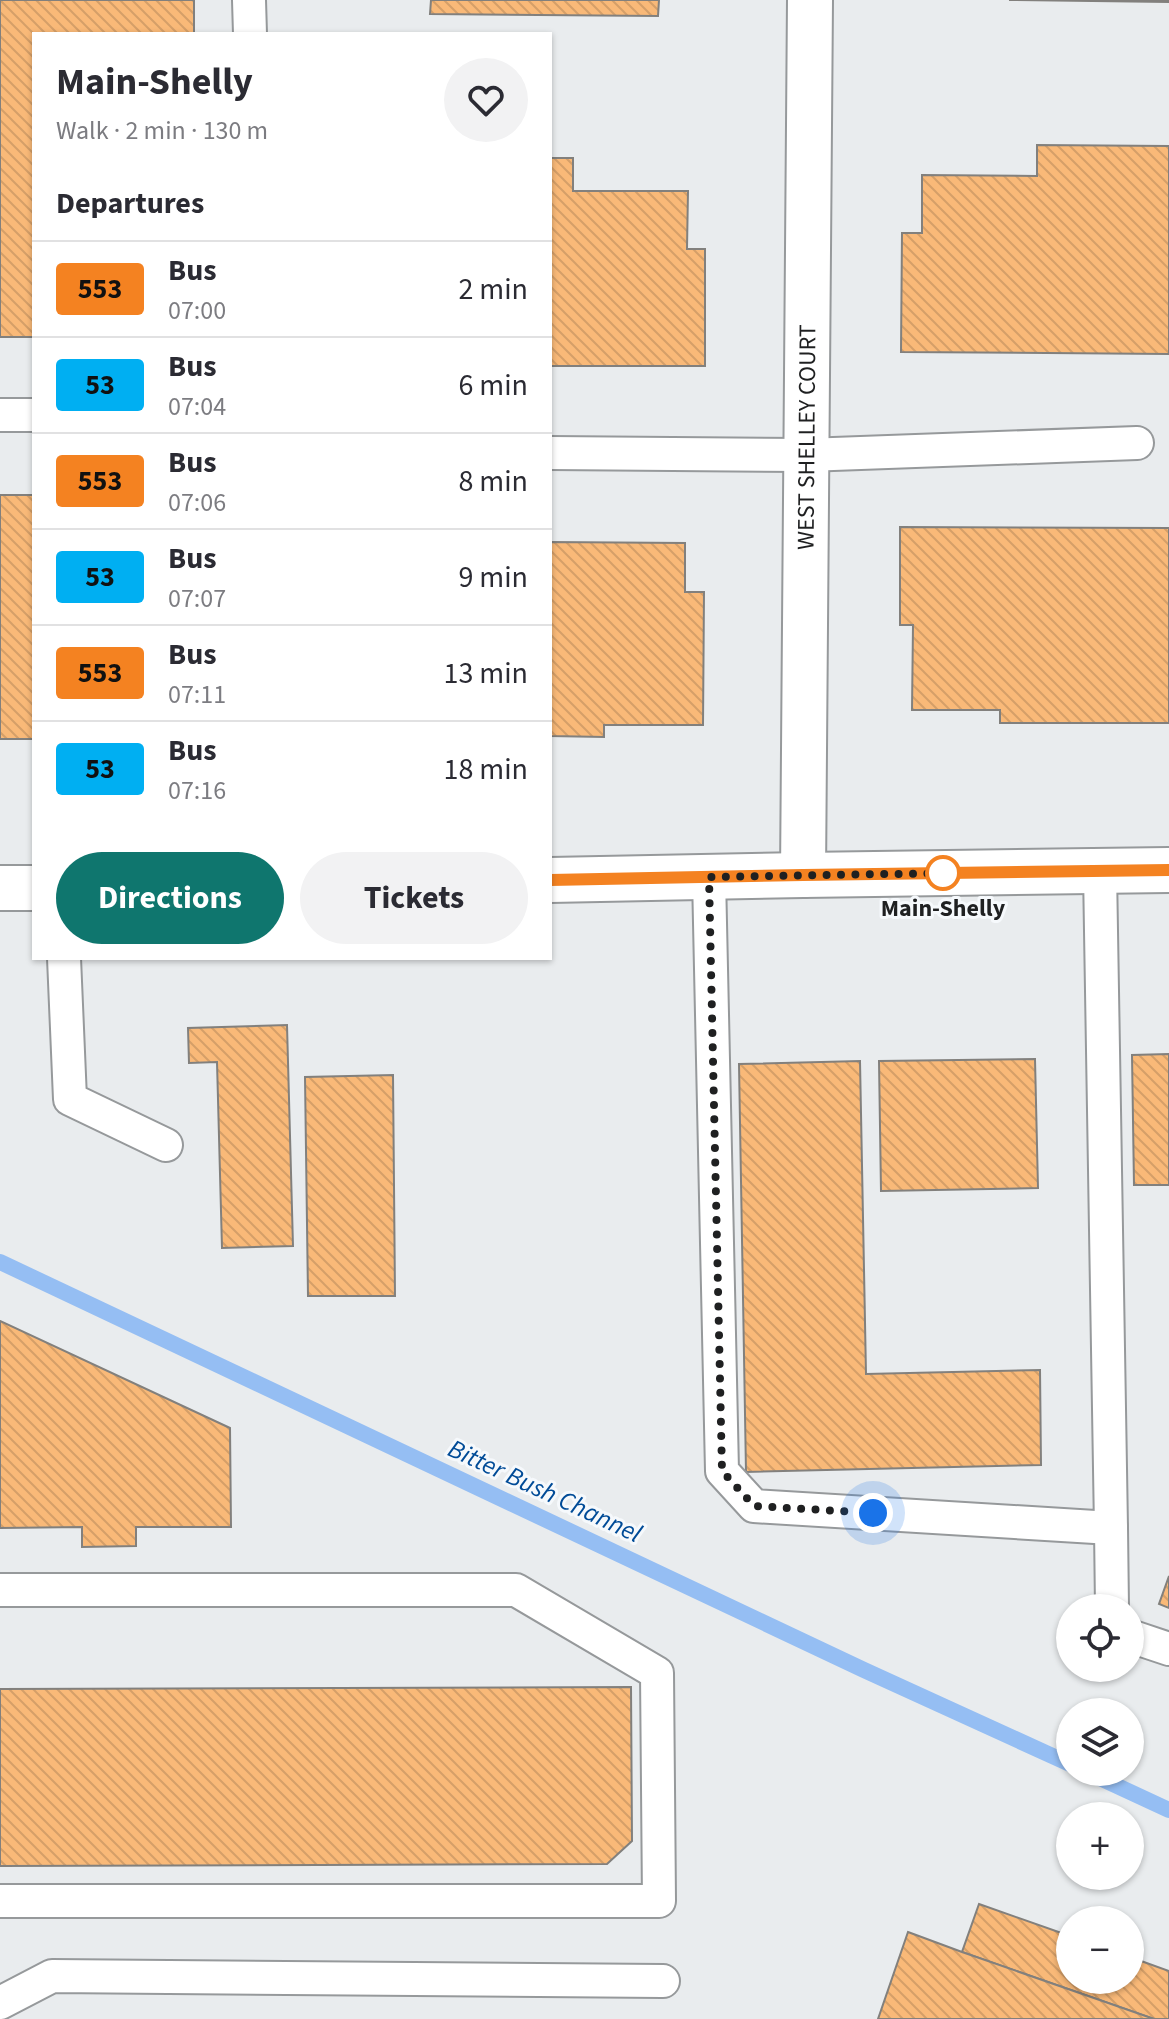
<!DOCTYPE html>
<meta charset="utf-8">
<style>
body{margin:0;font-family:"Source Sans 3",sans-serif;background:#f2f2f3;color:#2b2b33;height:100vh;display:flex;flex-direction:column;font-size:30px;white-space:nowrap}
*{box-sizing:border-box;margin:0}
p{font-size:26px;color:#7c7c81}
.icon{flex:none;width:44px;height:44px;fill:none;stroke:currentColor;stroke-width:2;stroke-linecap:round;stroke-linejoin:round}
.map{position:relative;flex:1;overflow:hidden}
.sheet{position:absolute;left:32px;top:32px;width:520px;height:928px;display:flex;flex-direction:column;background:#fff;border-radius:0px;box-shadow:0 2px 6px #0004}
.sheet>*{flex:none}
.badge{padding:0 16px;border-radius:6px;font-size:28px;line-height:52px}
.fabs{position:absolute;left:1056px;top:1594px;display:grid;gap:16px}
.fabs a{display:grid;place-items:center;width:88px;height:88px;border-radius:50%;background:#fff;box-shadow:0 2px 6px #0004;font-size:40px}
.you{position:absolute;width:40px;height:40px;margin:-20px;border:6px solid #fff;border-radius:50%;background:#1a73e8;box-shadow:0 0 0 12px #1a73e833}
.map>.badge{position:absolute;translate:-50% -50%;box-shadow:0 0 0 4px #fff}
h2{padding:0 24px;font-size:30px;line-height:72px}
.round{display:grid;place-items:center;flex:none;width:84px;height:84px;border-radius:42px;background:#f2f2f3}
.head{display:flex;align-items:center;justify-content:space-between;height:136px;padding:0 24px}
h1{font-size:38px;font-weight:700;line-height:60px}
.cta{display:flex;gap:16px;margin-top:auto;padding:16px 24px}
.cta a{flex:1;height:92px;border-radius:48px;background:#0f766e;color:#fff;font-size:32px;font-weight:700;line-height:92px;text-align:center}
.cta a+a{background:#f2f2f3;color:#2b2b33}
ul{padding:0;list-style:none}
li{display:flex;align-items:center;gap:24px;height:96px;padding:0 24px;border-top:2px solid #e1e1e2}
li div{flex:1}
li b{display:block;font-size:30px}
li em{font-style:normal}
li .badge{min-width:88px;font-weight:700;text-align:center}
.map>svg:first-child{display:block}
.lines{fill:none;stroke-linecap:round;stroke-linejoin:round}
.stream{stroke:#95bef3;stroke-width:16}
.building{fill:url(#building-back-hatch);stroke:#82807d;stroke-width:2}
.lane-casing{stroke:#96999b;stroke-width:36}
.street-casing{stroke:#96999b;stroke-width:48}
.secondary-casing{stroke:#96999b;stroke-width:48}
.lane{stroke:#fff;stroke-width:32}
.street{stroke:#fff;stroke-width:44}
.secondary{stroke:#fff;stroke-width:44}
.line-casing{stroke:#fff;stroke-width:18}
.line{stroke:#f48221;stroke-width:12}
.walk{stroke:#1f2021;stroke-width:8;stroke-dasharray:0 14.4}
.stop-dot{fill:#fff;stroke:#f48221;stroke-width:4}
.labels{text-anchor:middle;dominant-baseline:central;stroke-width:6;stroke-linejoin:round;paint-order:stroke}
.street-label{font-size:24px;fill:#1f2021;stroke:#f6f9fc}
.stop-label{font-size:24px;font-weight:bold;fill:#1f2021;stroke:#f6f9fc}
.water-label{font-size:26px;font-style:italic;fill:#004b97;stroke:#f6f9fc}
</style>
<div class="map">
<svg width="1169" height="2019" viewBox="0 0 1169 2019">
<defs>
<pattern id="building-back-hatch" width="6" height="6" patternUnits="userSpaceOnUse" patternTransform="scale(2)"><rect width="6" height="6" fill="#f9b978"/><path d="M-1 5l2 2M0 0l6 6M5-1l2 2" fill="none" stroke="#d59f68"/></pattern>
</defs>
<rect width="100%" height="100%" fill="#e9ecee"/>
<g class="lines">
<!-- stream -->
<g class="stream">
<path d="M0,1262L864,1670L1070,1764"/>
<path d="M1087,1772L1169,1810"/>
</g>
</g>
<!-- building -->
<g class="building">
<path d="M0,0H194V34H34V337H0Z"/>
<path d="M431,0H659L658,16L430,14Z"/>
<path d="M1009,0H1169V2Z"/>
<path d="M1037,145L1169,146V354L901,352L902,233H922V175L1037,176Z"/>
<path d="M550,158H573V191H688L687,249H705V366H550Z"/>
<rect x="0" y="495" width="34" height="244"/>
<path d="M900,527L1169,528V723H1000V710H912L913,625H900Z"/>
<path d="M550,542L685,543V592H704L703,725H604V737L550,736Z"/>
<path d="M287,1025L293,1246L222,1248L217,1062L189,1063L188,1028Z"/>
<path d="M1169,1054V1185H1134L1132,1055Z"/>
<path d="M1035,1059L1038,1188L881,1191L879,1061Z"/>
<path d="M860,1061L866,1374L1040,1370L1041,1465L746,1472L739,1064Z"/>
<path d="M393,1075L395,1296H308L305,1077Z"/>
<path d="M0,1321L230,1428L231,1527H136V1546L82,1547V1527L0,1528Z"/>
<path d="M1169,1576V1608L1159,1604Z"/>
<path d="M631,1687L632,1841L607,1864L0,1866V1689Z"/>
<path d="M979,1904L1070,1936V1980H1130V1957L1169,1971V2019H1154L962,1952Z"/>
<path d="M908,1932L962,1952L1154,2019H878Z"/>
</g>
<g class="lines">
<!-- lane casing -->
<g class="lane-casing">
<g id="lane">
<path d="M249,0L250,34"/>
<path d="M0,415H34"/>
<path d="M550,453L806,455L1137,443"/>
<path d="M709,877L722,1471L754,1506L1111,1528L1100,871"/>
<path d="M64,958L70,1099L166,1145"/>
<path d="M1111,1528L1112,1608"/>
<path d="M0,1590H516L657,1673L659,1901H0"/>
<path d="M1130,1636L1169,1649"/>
<path d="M0,2003L52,1976L663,1981"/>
</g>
</g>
<!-- street casing -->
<g class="street-casing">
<g id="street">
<path id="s1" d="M803,875L810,0"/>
</g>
</g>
<!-- secondary casing -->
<g class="secondary-casing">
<g id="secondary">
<path d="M550,880L803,875L1169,870"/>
<path d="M0,888H34"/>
</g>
</g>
<!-- lane -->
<use href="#lane" class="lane"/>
<!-- street -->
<use href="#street" class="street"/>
<!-- secondary -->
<use href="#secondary" class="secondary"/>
</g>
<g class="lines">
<!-- line casing -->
<g class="line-casing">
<path id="line" d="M550,880L803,875L1169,870"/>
</g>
<!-- line -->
<use href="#line" class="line"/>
<!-- walk -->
<path class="walk" d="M873,1513L754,1506L722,1471L709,877L952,873H943"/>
</g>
<!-- markers -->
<circle class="stop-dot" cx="943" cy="873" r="16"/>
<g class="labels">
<!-- street labels -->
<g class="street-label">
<text stroke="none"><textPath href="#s1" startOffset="438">WEST SHELLEY COURT</textPath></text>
</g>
<!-- stop labels -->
<g class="stop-label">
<text x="943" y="908">Main-Shelly</text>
</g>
<!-- water labels -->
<g class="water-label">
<text transform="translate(545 1491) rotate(25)">Bitter Bush Channel</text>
</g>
</g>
</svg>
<div class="fabs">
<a><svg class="icon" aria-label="locate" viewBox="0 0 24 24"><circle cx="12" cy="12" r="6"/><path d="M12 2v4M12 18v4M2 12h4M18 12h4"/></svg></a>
<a><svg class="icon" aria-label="layers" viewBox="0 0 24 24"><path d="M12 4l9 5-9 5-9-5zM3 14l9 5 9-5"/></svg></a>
<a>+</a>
<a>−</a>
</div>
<div class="you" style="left:873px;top:1513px"></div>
<section class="sheet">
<div class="head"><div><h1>Main-Shelly</h1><p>Walk · 2 min · 130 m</p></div><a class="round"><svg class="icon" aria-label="heart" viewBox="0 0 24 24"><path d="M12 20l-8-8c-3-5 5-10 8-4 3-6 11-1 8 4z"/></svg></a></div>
<h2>Departures</h2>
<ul>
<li><span class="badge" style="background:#f48221;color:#111">553</span><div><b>Bus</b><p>07:00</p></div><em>2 min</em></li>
<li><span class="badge" style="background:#00aff2;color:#111">53</span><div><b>Bus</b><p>07:04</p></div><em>6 min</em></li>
<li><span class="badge" style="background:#f48221;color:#111">553</span><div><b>Bus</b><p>07:06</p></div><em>8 min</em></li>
<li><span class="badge" style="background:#00aff2;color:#111">53</span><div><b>Bus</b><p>07:07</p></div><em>9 min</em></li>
<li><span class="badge" style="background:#f48221;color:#111">553</span><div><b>Bus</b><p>07:11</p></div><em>13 min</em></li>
<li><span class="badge" style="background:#00aff2;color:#111">53</span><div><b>Bus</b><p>07:16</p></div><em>18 min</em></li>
</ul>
<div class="cta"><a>Directions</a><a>Tickets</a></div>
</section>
</div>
